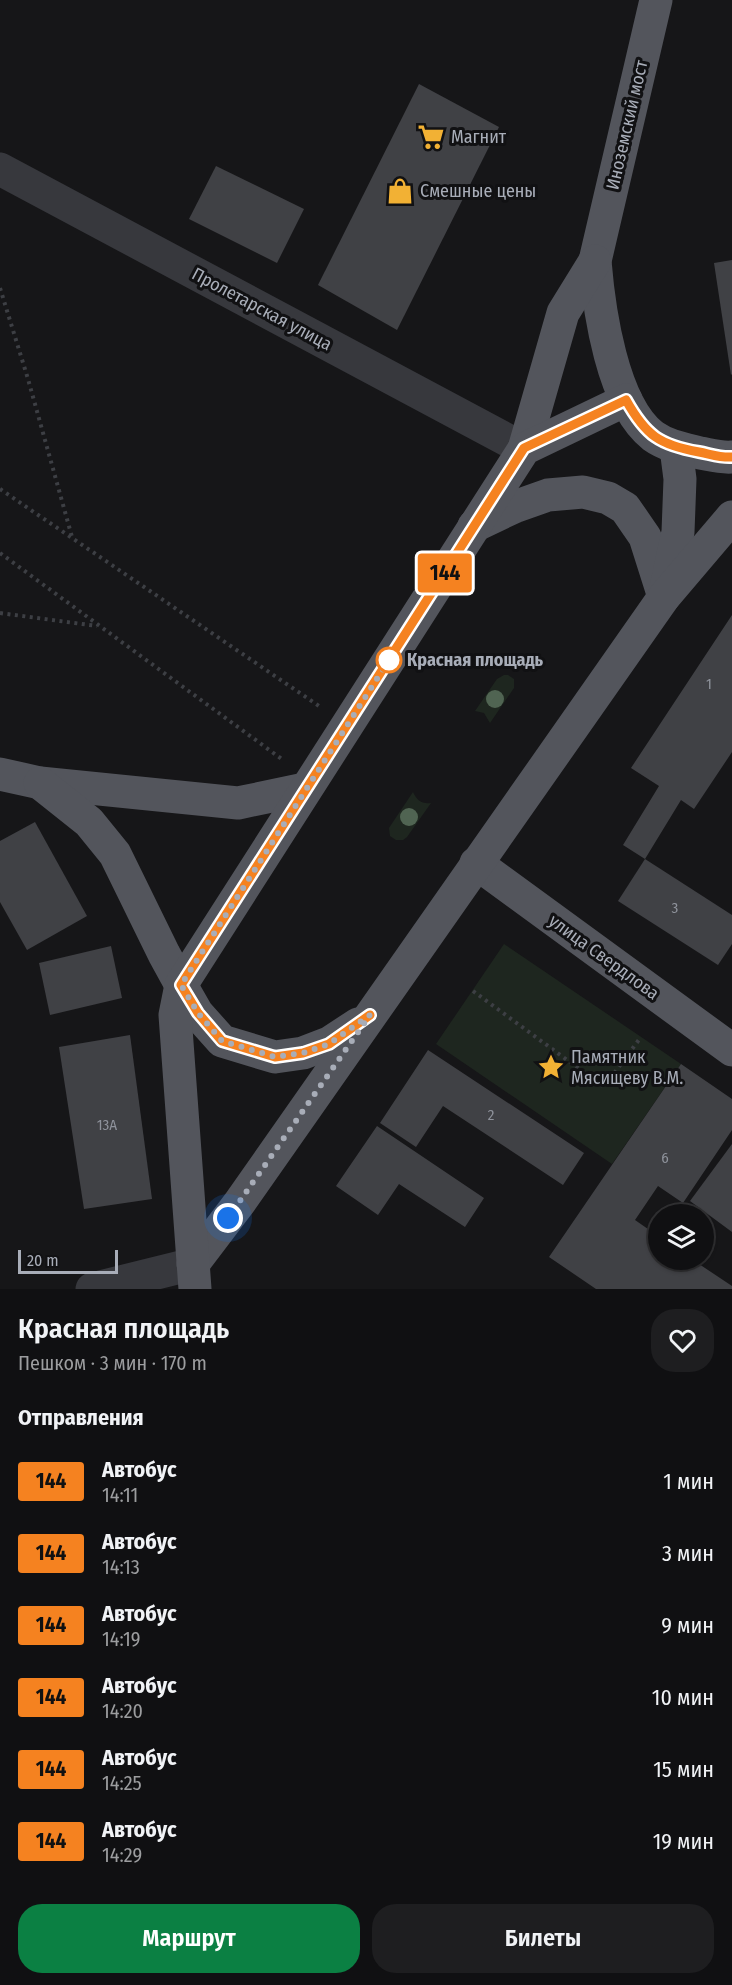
<!DOCTYPE html>
<html lang="ru">
<meta charset="utf-8">
<style>
body{margin:0;font-family:"Fira Sans Condensed",sans-serif;background:#1e1e20;color:#f1f3f6;height:100vh;display:flex;flex-direction:column;font-size:22px;white-space:nowrap}
*{box-sizing:border-box;margin:0}
p{font-size:20px;color:#9c9d9f}
.icon{flex:none;width:33px;height:33px;fill:none;stroke:currentColor;stroke-width:2;stroke-linecap:round;stroke-linejoin:round}
.map{position:relative;height:1289px;overflow:hidden}
.details{display:flex;flex-direction:column;background:#101012;flex:1}
.details>*{flex:none}
.badge{padding:0 12px;border-radius:4px;font-size:21px;line-height:39px}
.controls{position:absolute;left:648px;top:1204px;display:grid;gap:12px}
.controls a{display:grid;place-items:center;width:66px;height:66px;border-radius:50%;background:#101012;box-shadow:0 2px 4px #0004,0 0 0 2px #303032;font-size:30px}
.scale{position:absolute;left:18px;bottom:15px;width:100px;box-sizing:border-box;padding-left:6px;border:3px solid #a8adb8;border-top:0;font-size:16px;line-height:21px;white-space:nowrap;color:#a8adb8;-webkit-text-stroke:4px #111113;paint-order:stroke}
.you{position:absolute;width:30px;height:30px;margin:-15px;border:4px solid #fff;border-radius:50%;background:#1a73e8;box-shadow:0 0 0 9px #1a73e833}
.map>.badge{position:absolute;translate:-50% -50%;box-shadow:0 0 0 3px #fff}
h2{padding:0 18px;font-size:22px;line-height:54px}
.round{display:grid;place-items:center;flex:none;width:63px;height:63px;border-radius:24px;background:#1e1e20}
.overview{display:flex;align-items:center;justify-content:space-between;height:102px;padding:0 18px}
h1{font-size:28px;font-weight:600;line-height:45px}
.action{display:flex;gap:12px;margin-top:auto;padding:12px 18px}
.action a{flex:1;height:69px;border-radius:24px;background:#0b8043;color:#fff;font-size:24px;font-weight:600;line-height:69px;text-align:center}
.action a+a{background:#1e1e20;color:#f1f3f6}
ul{padding:0;list-style:none}
li{display:flex;align-items:center;gap:18px;height:72px;padding:0 18px}
li div{flex:1}
li b{display:block;font-size:22px}
li em{font-style:normal}
li .badge{min-width:66px;font-weight:700;text-align:center}
.map>svg:first-child{display:block}
.green{fill:#1e261f}
.building{fill:#404145}
.lines{fill:none;stroke-linecap:round;stroke-linejoin:round}
.path{stroke:#3d3f44;stroke-width:4;stroke-dasharray:3 4.5;stroke-linecap:butt}
.minor{stroke:#37383d;stroke-width:33}
.major{stroke:#53555c;stroke-width:33}
.tree{fill:#506452}
.line-casing{stroke:#fff;stroke-width:14}
.line{stroke:#f58220;stroke-width:9}
.walk{stroke:#a8adb8;stroke-width:6;stroke-dasharray:0 10.8}
.stop-dot{fill:#fff;stroke:#f58220;stroke-width:3}
.labels{text-anchor:middle;dominant-baseline:central;stroke-width:6;stroke-linejoin:round;paint-order:stroke}
.number-label{font-size:15px;fill:#8e929b}
.street-label{font-size:18px;fill:#a8adb8;stroke:#111113}
.poi-label{font-size:18px;fill:#a8adb8;stroke:#111113;text-anchor:start}
.stop-label{font-size:18px;font-weight:bold;fill:#a8adb8;stroke:#111113;text-anchor:start}
</style>
<div class="map">
<svg width="732" height="1289" viewBox="0 0 732 1289">
<rect width="100%" height="100%" fill="#161618"/>
<!-- green -->
<g class="green">
<path d="M504,675H508L514,679V688L490,723L484,713L475,711L497,679Z"/>
<path d="M413,792C417,801 422,804 431,803L407,837L403,840H396L390,836L389,828Z"/>
<path d="M504,944L681,1064L612,1164L436,1044Z"/>
</g>
<!-- building -->
<g class="building">
<path d="M419,84L499,127L397,330L318,285Z"/>
<path d="M216,166L304,209L277,263L189,219Z"/>
<path d="M732,260V374L731,375L714,263Z"/>
<path d="M732,615V752L694,809L681,800L645,859L623,845L659,786L631,768Z"/>
<path d="M35,822L87,916L27,950L0,902V841Z"/>
<path d="M645,859L732,915V944L718,965L618,901Z"/>
<path d="M111,946L122,998L50,1015L39,963Z"/>
<path d="M130,1035L152,1199L84,1209L59,1047Z"/>
<path d="M428,1050L584,1153L563,1185L443,1106L416,1147L380,1123Z"/>
<path d="M681,1064L732,1099V1130L683,1203L658,1186L635,1220L658,1236V1260H693L732,1286V1289H596L549,1257Z"/>
<path d="M377,1126L484,1198L465,1227L399,1184L378,1215L336,1186Z"/>
<path d="M732,1144V1232L690,1201Z"/>
</g>
<g class="lines">
<!-- path -->
<g class="path">
<path d="M0,288L28,379L72,537"/>
<path d="M0,489L319,706"/>
<path d="M0,553L283,760"/>
<path d="M0,613L97,626"/>
<path d="M473,991L604,1087L641,1037"/>
</g>
<!-- minor -->
<g class="minor">
<path d="M0,169L524,449"/>
<path d="M92,1289L193,1264"/>
</g>
<!-- major -->
<g class="major">
<path d="M656,0L595,261C599,310 612,404 653,436C667,446 684,449 700,453C711,455 721,458 732,457"/>
<path d="M524,449L563,313L595,261"/>
<path d="M474,526L514,507L548,495L583,492L608,498L625,508L645,537L664,597"/>
<path d="M665,592L678,532L680,479L676,448"/>
<path d="M0,774L40,783L238,803L305,789"/>
<path d="M40,783L89,822L115,854L164,954L181,985L197,1013L222,1041L275,1057L303,1053L329,1043L358,1024"/>
<path d="M476,863L732,1050"/>
<path d="M193,1264L240,1202L664,597L732,517"/>
<path d="M195,1289L175,1015L181,985L524,449L626,400"/>
</g>
</g>
<!-- trees -->
<g class="tree">
<circle cx="495" cy="699" r="9"/>
<circle cx="409" cy="817" r="9"/>
</g>
<g class="lines">
<!-- line casing -->
<g class="line-casing">
<path id="line" d="M370,1015L329,1044L303,1053L275,1057L222,1041L198,1013L181,985L524,448L626,400C646,436 660,445 699,452C710,454 721,458 732,457"/>
</g>
<!-- line -->
<use href="#line" class="line"/>
<!-- walk -->
<path class="walk" d="M228,1218L370,1015L329,1044L303,1053L275,1057L222,1041L198,1013L181,985L389,660"/>
</g>
<!-- icons -->
<defs>
<g id="supermarket-bare" transform="scale(2.07)"><path d="M-6-5.5h2.5l.6 2H6L4.5 2H-2.5L-4.4-4H-6ZM-1.5 3.2a1.3 1.3 0 1 0 .1 0ZM3 3.2a1.3 1.3 0 1 0 .1 0Z" fill="#f2b134" stroke="#111113" stroke-width="2.5" paint-order="stroke"/></g>
<g id="shop-bare" transform="scale(2.07)"><path d="M-5-2.5h2.3a2.7 3.5 0 0 1 5.4 0H5L5.5 6h-11ZM-1.5-2.5h3a1.5 2.3 0 0 0-3 0Z" fill="#f2b134" stroke="#111113" stroke-width="2.5" paint-order="stroke"/></g>
<g id="sight-bare" transform="scale(2.07)"><path d="M0-6L1.8-2.2L6-1.7L2.9 1.2L3.7 5.4L0 3.3L-3.7 5.4L-2.9 1.2L-6-1.7L-1.8-2.2Z" fill="#f2b134" stroke="#111113" stroke-width="2.5" paint-order="stroke"/></g>
</defs>
<g fill-rule="evenodd">
<use href="#supermarket-bare" x="431" y="137"/>
<use href="#shop-bare" x="400" y="191"/>
<use href="#sight-bare" x="551" y="1067"/>
</g>
<!-- markers -->
<circle class="stop-dot" cx="389" cy="660" r="12"/>
<g class="labels">
<!-- number labels -->
<g class="number-label">
<text x="709" y="684">1</text>
<text x="675" y="908">3</text>
<text x="491" y="1115">2</text>
<text x="107" y="1125">13А</text>
<text x="665" y="1158">6</text>
</g>
<!-- street labels -->
<g class="street-label">
<text transform="translate(627 125) rotate(-77)">Иноземский мост</text>
<text transform="translate(262 309) rotate(28)">Пролетарская улица</text>
<text transform="translate(604 957) rotate(36)">улица Свердлова</text>
</g>
<!-- poi labels -->
<g class="poi-label">
<text x="451" y="137">Магнит</text>
<text x="420" y="191">Смешные цены</text>
<text x="571" y="1057">Памятник<tspan x="571" dy="21">Мясищеву В.М.</tspan></text>
</g>
<!-- stop labels -->
<g class="stop-label">
<text x="407" y="660">Красная площадь</text>
</g>
</g>
</svg>
<div class="controls">
<a><svg class="icon" aria-label="layers" viewBox="0 0 24 24"><path d="M12 4l9 5-9 5-9-5zM3 14l9 5 9-5"/></svg></a>
</div>
<div class="scale">20 m</div>
<div class="you" style="left:228px;top:1218px"></div>
<b class="badge" style="left:445px;top:573px;background:#f58220;color:#111">144</b>
</div>
<section class="details">
<div class="overview"><div><h1>Красная площадь</h1><p>Пешком · 3 мин · 170 m</p></div><a class="round"><svg class="icon" aria-label="heart" viewBox="0 0 24 24"><path d="M12 20l-8-8c-3-5 5-10 8-4 3-6 11-1 8 4z"/></svg></a></div>
<h2>Отправления</h2>
<ul>
<li><span class="badge" style="background:#f58220;color:#111">144</span><div><b>Автобус</b><p>14:11</p></div><em>1 мин</em></li>
<li><span class="badge" style="background:#f58220;color:#111">144</span><div><b>Автобус</b><p>14:13</p></div><em>3 мин</em></li>
<li><span class="badge" style="background:#f58220;color:#111">144</span><div><b>Автобус</b><p>14:19</p></div><em>9 мин</em></li>
<li><span class="badge" style="background:#f58220;color:#111">144</span><div><b>Автобус</b><p>14:20</p></div><em>10 мин</em></li>
<li><span class="badge" style="background:#f58220;color:#111">144</span><div><b>Автобус</b><p>14:25</p></div><em>15 мин</em></li>
<li><span class="badge" style="background:#f58220;color:#111">144</span><div><b>Автобус</b><p>14:29</p></div><em>19 мин</em></li>
</ul>
<div class="action"><a>Маршрут</a><a>Билеты</a></div>
</section>
